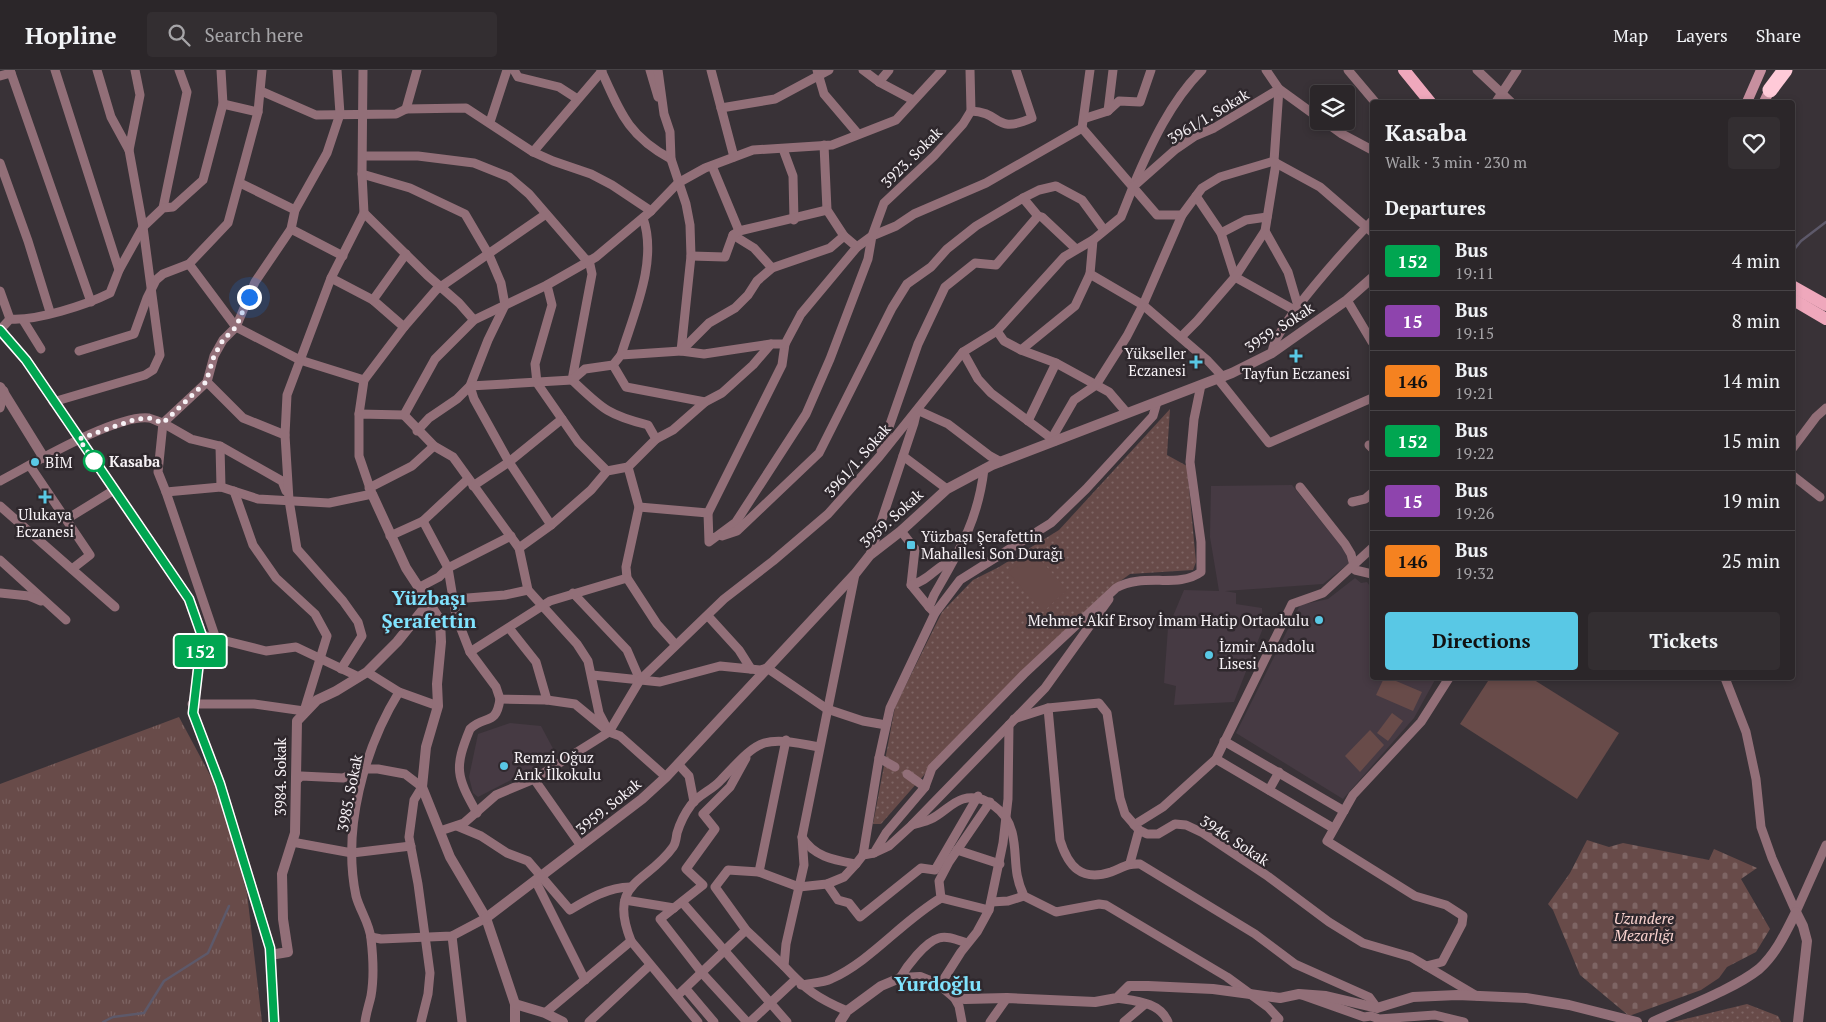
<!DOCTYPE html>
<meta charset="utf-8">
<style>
body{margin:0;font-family:"PT Serif",serif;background:#332e31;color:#f1f3f6;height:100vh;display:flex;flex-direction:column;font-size:19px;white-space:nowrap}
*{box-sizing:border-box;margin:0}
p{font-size:16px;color:#a6a5a8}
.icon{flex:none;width:28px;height:28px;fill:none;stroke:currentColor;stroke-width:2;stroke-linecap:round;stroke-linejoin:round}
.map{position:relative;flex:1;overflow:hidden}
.drawer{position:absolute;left:1370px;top:30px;width:425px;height:580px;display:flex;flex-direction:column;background:#2b2629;border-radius:5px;box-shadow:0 2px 8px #0003,0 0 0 1px #474346}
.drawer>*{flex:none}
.badge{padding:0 10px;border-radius:4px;font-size:18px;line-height:32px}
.controls{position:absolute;left:1310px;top:15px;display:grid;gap:10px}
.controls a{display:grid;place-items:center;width:45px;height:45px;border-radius:5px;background:#2b2629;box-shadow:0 2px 8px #0003,0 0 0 1px #474346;font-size:25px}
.you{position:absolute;width:25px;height:25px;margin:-12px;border:4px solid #fff;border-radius:50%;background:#1a73e8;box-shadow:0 0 0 8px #1a73e833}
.map>.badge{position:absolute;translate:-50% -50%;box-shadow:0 0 0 2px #fff}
h2{padding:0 15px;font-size:19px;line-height:45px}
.round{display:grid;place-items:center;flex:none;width:52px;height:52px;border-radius:5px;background:#332e31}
.head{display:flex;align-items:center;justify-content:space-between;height:85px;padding:0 15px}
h1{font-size:24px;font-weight:700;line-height:38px}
.action{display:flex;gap:10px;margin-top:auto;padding:10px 15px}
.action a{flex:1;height:58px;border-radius:5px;background:#59c8e5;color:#111;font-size:20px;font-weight:700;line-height:58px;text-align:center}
.action a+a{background:#332e31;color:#f1f3f6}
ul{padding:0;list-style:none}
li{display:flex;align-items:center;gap:15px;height:60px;padding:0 15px;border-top:1px solid #474346}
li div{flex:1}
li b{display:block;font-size:19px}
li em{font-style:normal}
li .badge{min-width:55px;font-weight:700;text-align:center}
header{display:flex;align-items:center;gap:30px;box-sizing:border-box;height:70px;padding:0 25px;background:#2b2629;border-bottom:1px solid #474346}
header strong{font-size:24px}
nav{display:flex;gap:28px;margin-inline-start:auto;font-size:18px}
.search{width:350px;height:45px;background:#332e31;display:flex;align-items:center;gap:12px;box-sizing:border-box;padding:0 18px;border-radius:5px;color:#a6a5a8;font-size:19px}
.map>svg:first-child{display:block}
.built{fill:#463a43}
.grass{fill:url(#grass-tufts)}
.cemetery{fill:url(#cemetery-stones)}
.park{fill:url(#park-dots)}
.pitch{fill:#684b49}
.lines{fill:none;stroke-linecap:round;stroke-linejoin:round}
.stream{stroke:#5d596a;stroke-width:2.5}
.minor{stroke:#926f78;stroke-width:9}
.tertiary{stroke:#926f78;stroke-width:10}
.secondary{stroke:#c78f9f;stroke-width:10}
.primary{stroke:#efa8bc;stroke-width:12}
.motorway{stroke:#ffcad8;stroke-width:15}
.line-casing{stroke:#fff;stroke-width:11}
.line{stroke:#00a651;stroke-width:8}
.walk{stroke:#f7f2f6;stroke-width:5;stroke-dasharray:0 9}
.poi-dot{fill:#59c8e5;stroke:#2f282d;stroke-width:2}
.stop-dot{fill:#fff;stroke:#00a651;stroke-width:2.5}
.labels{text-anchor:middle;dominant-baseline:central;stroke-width:5;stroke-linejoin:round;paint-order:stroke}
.street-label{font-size:15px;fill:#f7f2f6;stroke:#2f282d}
.poi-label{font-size:15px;fill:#f7f2f6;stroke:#2f282d;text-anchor:start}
.stop-label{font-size:15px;font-weight:bold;fill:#f7f2f6;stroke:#2f282d;text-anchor:start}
.park-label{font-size:15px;font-style:italic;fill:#fbd4d0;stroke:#2f282d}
.district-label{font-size:20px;font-weight:bold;fill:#80e3fe;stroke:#2f282d}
</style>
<header>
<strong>Hopline</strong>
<div class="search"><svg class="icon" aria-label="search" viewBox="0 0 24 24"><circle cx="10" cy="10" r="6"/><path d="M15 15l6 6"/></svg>Search here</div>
<nav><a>Map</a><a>Layers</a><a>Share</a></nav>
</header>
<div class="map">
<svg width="1826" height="952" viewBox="0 0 1826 952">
<defs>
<pattern id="grass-tufts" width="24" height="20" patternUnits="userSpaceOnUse" patternTransform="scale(1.25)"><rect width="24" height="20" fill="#684b49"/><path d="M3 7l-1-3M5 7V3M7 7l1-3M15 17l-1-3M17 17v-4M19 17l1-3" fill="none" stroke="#7e6564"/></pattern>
<pattern id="cemetery-stones" width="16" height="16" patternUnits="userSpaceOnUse" patternTransform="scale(1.25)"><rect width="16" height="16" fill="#684b49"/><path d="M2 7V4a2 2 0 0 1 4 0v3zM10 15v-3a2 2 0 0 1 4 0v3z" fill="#7e6564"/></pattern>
<pattern id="park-dots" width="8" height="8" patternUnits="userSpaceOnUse" patternTransform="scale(1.25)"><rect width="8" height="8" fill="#684b49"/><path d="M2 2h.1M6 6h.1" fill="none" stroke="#7e6564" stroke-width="1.8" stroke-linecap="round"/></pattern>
</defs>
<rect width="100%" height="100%" fill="#393237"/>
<!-- built -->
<g class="built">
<path d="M1292,415L1349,486L1348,494L1323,514L1225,521L1236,523V534L1262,538L1263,558L1234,632L1174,635L1176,616L1164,613L1168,558L1184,520L1219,521L1210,467L1211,416Z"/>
<path d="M1355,508L1361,513L1367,512L1372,519V608H1436L1414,648L1343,729L1236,663L1300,535L1328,529Z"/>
<path d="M510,653L541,656L557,686L478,727L473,723L469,707L478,664Z"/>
</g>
<!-- grass -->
<path class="grass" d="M179,647L217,718L247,823L262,952H0V714Z"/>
<!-- cemetery -->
<path class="cemetery" d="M1587,770L1609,777L1623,773L1709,790L1714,779L1757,798L1741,809L1770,859L1756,882L1727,897L1719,908L1701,920L1629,946L1580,905L1553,840L1548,834L1570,803Z"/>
<!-- park -->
<g class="park">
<path d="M1170,339L1167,385L1187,396L1196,492L1193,500L1130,504L1115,515L968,655L881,754H873L895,637L942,542L973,510L999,497L1059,460Z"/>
<path d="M1747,934L1778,946L1781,952H1673Z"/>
</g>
<!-- pitch -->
<g class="pitch">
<path d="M1032,480L1067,520L1043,542L1008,502Z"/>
<path d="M1384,608H1389L1422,622L1413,641L1376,625Z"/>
<path d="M1490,608H1531L1619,663L1577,729L1460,654Z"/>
<path d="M1392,643L1403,651L1388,671L1377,663Z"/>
<path d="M1370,660L1384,675L1360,702L1345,686Z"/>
</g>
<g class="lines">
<!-- stream -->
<g class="stream">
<path d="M1792,182L1801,171L1826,152"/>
<path d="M103,952L113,947L144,943L164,911L208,883L229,836"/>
</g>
<!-- minor -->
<g class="minor">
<path d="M10,0L91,232"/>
<path d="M55,0L119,200"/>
<path d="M97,0L111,47L129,80"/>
<path d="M514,0L518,7L559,17L576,28"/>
<path d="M601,0C620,42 628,66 671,89"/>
<path d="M650,0L658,27"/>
<path d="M658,0L664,44L670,62L671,89L686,134L690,155L691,186L681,281L704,284L771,274"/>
<path d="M711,0L734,87"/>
<path d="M817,0L824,24L858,64"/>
<path d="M863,0L879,12L913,30"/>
<path d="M1348,0L1375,32"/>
<path d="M1477,0L1511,32"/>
<path d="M0,6L11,3"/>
<path d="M879,12L889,0"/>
<path d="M261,21L316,45L396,44L406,39L466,38L533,82L553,91L591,104L612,115L651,141"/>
<path d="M1496,32L1517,0"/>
<path d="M223,34L258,42"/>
<path d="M721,38L775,29L829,0"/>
<path d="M406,39L417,0"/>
<path d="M971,41C1002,42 994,65 1032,48L1016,0"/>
<path d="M1108,41L1113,0"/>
<path d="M1086,48L1108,41L1119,31L1140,32L1151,0"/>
<path d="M1324,51L1342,64L1372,80"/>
<path d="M490,52L507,0"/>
<path d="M1082,58L1157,145H1182"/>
<path d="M824,75L827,140L844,166"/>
<path d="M783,79L793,106L794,150"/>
<path d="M533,82L602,1"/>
<path d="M363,86H418L474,93L509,107L529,124L587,191"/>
<path d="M0,93L28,171L50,242"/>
<path d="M1276,93L1320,117L1372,162"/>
<path d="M712,96L739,161L827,140"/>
<path d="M362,104L410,118L465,144L489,185L501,213L505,235L488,270L470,316L457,329L429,348L417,361"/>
<path d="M240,113L295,140"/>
<path d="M1134,114C1151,74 1171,31 1202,0"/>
<path d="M1196,126L1221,163L1235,207L1296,241"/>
<path d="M1023,128L1038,146"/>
<path d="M163,138L187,22L179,0"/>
<path d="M364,143L427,205L459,233L474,250"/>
<path d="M291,159L343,186"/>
<path d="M1265,161L1288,202L1298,236"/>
<path d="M1221,163L1246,150L1267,147"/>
<path d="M733,165L754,178L772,198"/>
<path d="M1093,170L1090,204L1143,235L1208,291L1223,307"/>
<path d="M691,186L725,187L733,165L739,161"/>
<path d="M589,190L592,204L572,310C602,338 607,345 648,355L656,369L628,397L639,437L626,497L627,508L657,554L675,574"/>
<path d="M189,194L236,257L300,290L364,310"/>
<path d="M331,208L373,230L404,257"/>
<path d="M547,215L552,235L535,294L537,313L578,372L607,401"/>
<path d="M0,221L10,249"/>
<path d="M373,230L406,184"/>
<path d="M1347,230L1372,272"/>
<path d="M23,250L41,279"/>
<path d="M0,260L10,249C37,251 86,235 110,223L119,200L143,157L163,138L173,137L203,110L223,34L221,0"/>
<path d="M997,261L1004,271L1021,280L1056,293L1109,322L1127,343"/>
<path d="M1181,267L1197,251L1235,207L1265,161L1276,93L1274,91L1279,19L1266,0"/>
<path d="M785,274L782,295L708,443L709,472L736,452L806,344L830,289L868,189L872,166L896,156L914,144L986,113L1082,58L1090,0"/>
<path d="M1021,280L1075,236L1090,204"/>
<path d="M79,281L134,264L147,228L156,210L163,204L189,194L228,153L258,42L262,0"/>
<path d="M963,282L978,309L991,323L1055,371"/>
<path d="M1272,283C1273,257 1352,172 1372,151"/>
<path d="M621,285C634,243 658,191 643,148"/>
<path d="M613,295L626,317L705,332"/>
<path d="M1218,309L1269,373L1372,328"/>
<path d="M207,312L243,348L285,365"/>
<path d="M53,332L145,305L153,300L160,285L143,157L129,80L140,25L135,0"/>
<path d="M0,338L4,321"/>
<path d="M359,344L364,310L404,257L436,220L546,144"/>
<path d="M404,345L434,376L453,387L519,478L528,520L577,574L588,591L599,643L609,662L575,634L547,630L500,629L496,617L470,582L456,546L448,498L423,451"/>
<path d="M1028,351L1056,293"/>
<path d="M1052,368L1074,330L1096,315L1127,266L1143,235L1182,145L1202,118L1220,107L1274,91"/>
<path d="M656,369L673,360L705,332L722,323L753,295L771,274H785L801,244L857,177"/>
<path d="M1369,375L1372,378"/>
<path d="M220,376L221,417"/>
<path d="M1792,379L1816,347L1826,338"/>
<path d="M881,380L918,274L945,217L975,193L996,195L1038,146L1042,147L1076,179"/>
<path d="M903,386L947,419"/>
<path d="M30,396L90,485L72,499"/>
<path d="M1792,405L1820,427"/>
<path d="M0,411C31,395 116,344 149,348C153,349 159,352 163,353L158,402L166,422L221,417L258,429L329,433L372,424L359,386V344L404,345L435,289L474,250L547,215L596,187L651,141L678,113L705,98L753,80L832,75L896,50L942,0"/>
<path d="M473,416L509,392L562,349"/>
<path d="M1300,417L1345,474L1351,484L1355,500L1372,504"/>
<path d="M369,418L412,396L434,376"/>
<path d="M286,421L282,411L220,376L191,369L163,353L207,312L214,286L223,270L236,257L255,212L291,159L295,140L327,83L340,44L337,0"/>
<path d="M166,422L216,569"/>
<path d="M1352,432L1365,429L1372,423"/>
<path d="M0,436L115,537"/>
<path d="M639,437L708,443"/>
<path d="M67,449L114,420"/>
<path d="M551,455L509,392L474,329L470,316L572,310L585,299L613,295L621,285L681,281L709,253L735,238L748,225L757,211L772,198L830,178L844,166L857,177L872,166L884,133L934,86L963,54L971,41L970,0"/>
<path d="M901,461L915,479L911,515L929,537"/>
<path d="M390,466L423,451L468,409"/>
<path d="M722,466L737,461L819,383L892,238L907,214L931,197L947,179L976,156L1023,128L1039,120L1056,116L1082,130L1104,160"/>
<path d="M519,478L551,455L591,420L607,401L628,397"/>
<path d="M870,485L914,353L917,340L948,354L990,386L1001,392"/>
<path d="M0,490L66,550"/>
<path d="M911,515C929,511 937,495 953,490"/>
<path d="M420,517L439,507L448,498L511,466"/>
<path d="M0,523L29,526L41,531"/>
<path d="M573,523L627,580L640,610"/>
<path d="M455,529L505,525L528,520"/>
<path d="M935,543L929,537L934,525C959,481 978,451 984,399"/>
<path d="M708,546L739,580L751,599"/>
<path d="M509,558L536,592L547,630"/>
<path d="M202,565L266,581L296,577L359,607"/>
<path d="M470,582L550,531L627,508"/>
<path d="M341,599L362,566L358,552L343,531L297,479L289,430L285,365L287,325L331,208L364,143L362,104L363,0"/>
<path d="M367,602L399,622L438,636"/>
<path d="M592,605L660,612L720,596L760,600L767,598L827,639L863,651L886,655"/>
<path d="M1725,608L1746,662L1756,709L1761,757L1772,788L1796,842"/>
<path d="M192,634H254L304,641L327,566L315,544L276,508L253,475L234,421"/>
<path d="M1048,638L1060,770C1068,796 1081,812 1111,802C1122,798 1128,793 1140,794L1255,864L1295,894L1369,927L1377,938"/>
<path d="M1014,649L1048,638L1099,633L1107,643L1120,728L1125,744L1139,760L1147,764H1158L1175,754L1186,755L1203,763L1266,805L1329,852L1363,873L1411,887L1477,926"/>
<path d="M609,662L620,666L666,707"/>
<path d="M1224,671L1344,741"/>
<path d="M746,688L730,717L703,744L715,759L686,799L703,815L660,849L702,903L747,952"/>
<path d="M879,688L895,697"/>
<path d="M1216,689L1333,758"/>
<path d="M678,694L689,706L694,732"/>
<path d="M907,704L925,717"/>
<path d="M534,709L581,776"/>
<path d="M296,711L301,706L343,708L366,699H378L405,704L422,717L414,730L409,767L418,814L430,903L428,924L421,952"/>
<path d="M1269,720L1279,702"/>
<path d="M477,743C456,706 454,698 470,659C485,644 496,657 500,629"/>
<path d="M912,755C918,753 925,752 931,749C942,744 952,732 963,729C984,723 1007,741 1012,762C1018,786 1012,801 1024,826L1056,842L1099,834L1106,835L1227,907L1268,937L1279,949L1275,952"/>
<path d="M1134,755L1163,737L1216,689L1292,534L1323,523L1372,478"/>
<path d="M457,756L481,766L507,783L528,791L570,840C588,829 609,817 630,817"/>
<path d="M440,761L464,753L496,725L534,709L609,662L640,610L724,529L773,491L828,444L879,387L963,282L997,261L1064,187L1093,170L1121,147L1133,117L1176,79L1195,66L1214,58L1279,19L1319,48"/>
<path d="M802,767C814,787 834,790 856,794L863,785L874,783L886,763L925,717L932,698L1024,604L1116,518C1143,502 1178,519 1201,502V472L1190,392L1194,349L1201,315"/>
<path d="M292,772L352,783L411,776"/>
<path d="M957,780L1000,794"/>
<path d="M874,783L889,776L912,755L1045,618L1109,529"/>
<path d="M863,785L879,688L890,638L935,543L960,510L1051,453L1086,419L1153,346L1157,332"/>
<path d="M1130,793L1139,760"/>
<path d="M759,802L786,670"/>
<path d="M536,812L585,910"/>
<path d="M827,814L838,830L849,833L860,847L921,798L935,800L978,726"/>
<path d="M941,828L989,840"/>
<path d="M625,830L674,838"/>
<path d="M682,832L787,952"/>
<path d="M991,832L1008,831L1024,826"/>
<path d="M1796,842L1826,775"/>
<path d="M452,866L462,952"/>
<path d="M371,867L381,869L452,866L486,848"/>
<path d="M784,896L746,860L715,817L728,800L759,802L799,817L827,814L844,807L856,794"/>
<path d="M1426,896L1442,892L1462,854L1463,846L1446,835L1415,826L1327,771L1353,725L1421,652L1449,608"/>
<path d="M900,908C907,896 925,872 939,868C948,865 959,871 967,873"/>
<path d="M801,915C810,913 823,913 831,909C871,891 902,851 941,828L939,811L949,792L990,732"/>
<path d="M940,915L961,882L977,862L989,840L1003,773L1008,729L1009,655"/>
<path d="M686,919L714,952"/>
<path d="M1302,925L1364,947L1371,946L1379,949L1435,945L1464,952"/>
<path d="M677,926L746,860"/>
<path d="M954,927L959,936L962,952"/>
<path d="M1117,928C1136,931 1160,932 1168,952"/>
<path d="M847,941C817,928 806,920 784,896L786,874L804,795L802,767L855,504"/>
<path d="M545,943L631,871"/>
<path d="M365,952C366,943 369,935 371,926C374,909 373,886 371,869C370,854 360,841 356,826C342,759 364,679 399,622"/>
<path d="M589,952L650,895"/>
<path d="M698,952L631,871C607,810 647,814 673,777C676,773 676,768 677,763C680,753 685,743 691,735C698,725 712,720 720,711C760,669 760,665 819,677"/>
<path d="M750,952L796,909"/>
<path d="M990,952L1007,928"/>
<path d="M1124,952L1145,934"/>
</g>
<!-- tertiary -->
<g class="tertiary">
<path d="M0,317L44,388"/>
<path d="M372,424L406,498L440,550L441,572L437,614L438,636L426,677L422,717L450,787L486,848L515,934V952"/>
<path d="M1796,842L1803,856L1807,871L1798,952"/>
<path d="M486,848L642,729L666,707L855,504L870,485L901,461L947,419L992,395L1232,303L1272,283L1347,230L1372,208"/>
<path d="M270,885L288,882L283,849L282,804L295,763L297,651L317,630L336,621L367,602L397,572L430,531"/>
<path d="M515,934L545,943L563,952"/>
<path d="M840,952L847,941L881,916L900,908L920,907L940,915L954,927L965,929L1007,928L1095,932L1117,928L1129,916H1148L1213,919L1280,928L1299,924L1326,926L1377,938L1413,927L1457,925L1526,928L1569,935L1637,952"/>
<path d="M1653,952C1683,938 1734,919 1759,899C1776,884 1786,862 1796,842"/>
</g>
<!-- secondary -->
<g class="secondary">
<path d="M1747,32L1761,0"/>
<path d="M1764,32L1772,15"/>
<path d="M0,260L26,290L189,529L202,565L193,643L220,714L270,878L274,952"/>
</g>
<!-- primary -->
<g class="primary">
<path d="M1404,0L1430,32"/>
<path d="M1792,216L1826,235"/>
<path d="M1792,229L1826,249"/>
</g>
<!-- motorway -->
<path class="motorway" d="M1770,20L1785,0"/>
</g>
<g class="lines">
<!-- line casing -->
<g class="line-casing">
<path id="line" d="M0,260L26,290L189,529L202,566L193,643L220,714L270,878L274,952"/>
</g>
<!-- line -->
<use href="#line" class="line"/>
<!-- walk -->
<path class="walk" d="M94,391L96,394L79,369L136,349L149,348L163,353L206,312L214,286L223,270L236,257L249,227"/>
</g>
<!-- markers -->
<g class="poi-dot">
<path d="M1293.5 278.5h5v5h5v5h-5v5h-5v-5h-5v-5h5z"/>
<path d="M1193.5 284.5h5v5h5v5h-5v5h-5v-5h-5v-5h5z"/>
<circle cx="35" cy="392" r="5"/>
<path d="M42.5 419.5h5v5h5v5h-5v5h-5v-5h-5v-5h5z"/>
<rect x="906" y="470" width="10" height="10" rx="2.5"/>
<circle cx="1319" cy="550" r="5"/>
<circle cx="1209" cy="585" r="5"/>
<circle cx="504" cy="696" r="5"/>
</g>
<circle class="stop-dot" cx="94" cy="391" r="10"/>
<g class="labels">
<!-- street labels -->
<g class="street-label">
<text transform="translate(1208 46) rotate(-31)">3961/1. Sokak</text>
<text transform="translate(911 87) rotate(-45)">3923. Sokak</text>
<text transform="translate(1279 257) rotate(-33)">3959. Sokak</text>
<text transform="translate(857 390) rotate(-49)">3961/1. Sokak</text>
<text transform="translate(891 448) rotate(-42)">3959. Sokak</text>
<text transform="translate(280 707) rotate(-90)">3984. Sokak</text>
<text transform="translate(349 723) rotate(-79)">3985. Sokak</text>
<text transform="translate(608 736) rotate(-39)">3959. Sokak</text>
<text transform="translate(1235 770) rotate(33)">3946. Sokak</text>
</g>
<!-- poi labels -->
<g class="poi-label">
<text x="1186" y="283" text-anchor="end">Yükseller<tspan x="1186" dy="17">Eczanesi</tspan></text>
<text x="1296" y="303" text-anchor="middle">Tayfun Eczanesi</text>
<text x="45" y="392">BİM</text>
<text x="45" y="444" text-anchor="middle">Ulukaya<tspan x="45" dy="17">Eczanesi</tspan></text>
<text x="921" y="466">Yüzbaşı Şerafettin<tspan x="921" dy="17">Mahallesi Son Durağı</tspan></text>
<text x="1309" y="550" text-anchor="end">Mehmet Akif Ersoy İmam Hatip Ortaokulu</text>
<text x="1219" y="576">İzmir Anadolu<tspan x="1219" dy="17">Lisesi</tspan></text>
<text x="514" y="687">Remzi Oğuz<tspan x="514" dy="17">Arık İlkokulu</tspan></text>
</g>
<!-- stop labels -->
<g class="stop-label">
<text x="109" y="391">Kasaba</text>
</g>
<!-- park labels -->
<g class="park-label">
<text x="1644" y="848">Uzundere<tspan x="1644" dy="17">Mezarlığı</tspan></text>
</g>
<!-- district labels -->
<g class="district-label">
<text x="429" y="527">Yüzbaşı<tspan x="429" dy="23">Şerafettin</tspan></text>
<text x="938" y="913">Yurdoğlu</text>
</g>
</g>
</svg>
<div class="controls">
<a><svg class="icon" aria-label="layers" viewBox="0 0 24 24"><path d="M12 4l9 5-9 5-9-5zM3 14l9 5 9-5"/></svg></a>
</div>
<div class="you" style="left:249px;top:227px"></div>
<b class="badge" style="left:200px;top:581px;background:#00a651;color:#fff">152</b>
<section class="drawer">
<div class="head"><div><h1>Kasaba</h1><p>Walk · 3 min · 230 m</p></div><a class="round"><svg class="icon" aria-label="heart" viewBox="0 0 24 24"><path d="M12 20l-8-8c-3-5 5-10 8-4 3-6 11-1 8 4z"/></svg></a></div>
<h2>Departures</h2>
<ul>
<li><span class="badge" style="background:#00a651;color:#fff">152</span><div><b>Bus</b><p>19:11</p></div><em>4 min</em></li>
<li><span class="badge" style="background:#8e44ad;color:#fff">15</span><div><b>Bus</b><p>19:15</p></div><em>8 min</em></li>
<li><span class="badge" style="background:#f58220;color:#111">146</span><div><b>Bus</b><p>19:21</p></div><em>14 min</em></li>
<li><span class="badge" style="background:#00a651;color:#fff">152</span><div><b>Bus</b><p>19:22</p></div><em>15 min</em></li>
<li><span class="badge" style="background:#8e44ad;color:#fff">15</span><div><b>Bus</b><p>19:26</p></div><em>19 min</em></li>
<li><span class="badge" style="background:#f58220;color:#111">146</span><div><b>Bus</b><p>19:32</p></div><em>25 min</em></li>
</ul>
<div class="action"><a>Directions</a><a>Tickets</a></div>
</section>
</div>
